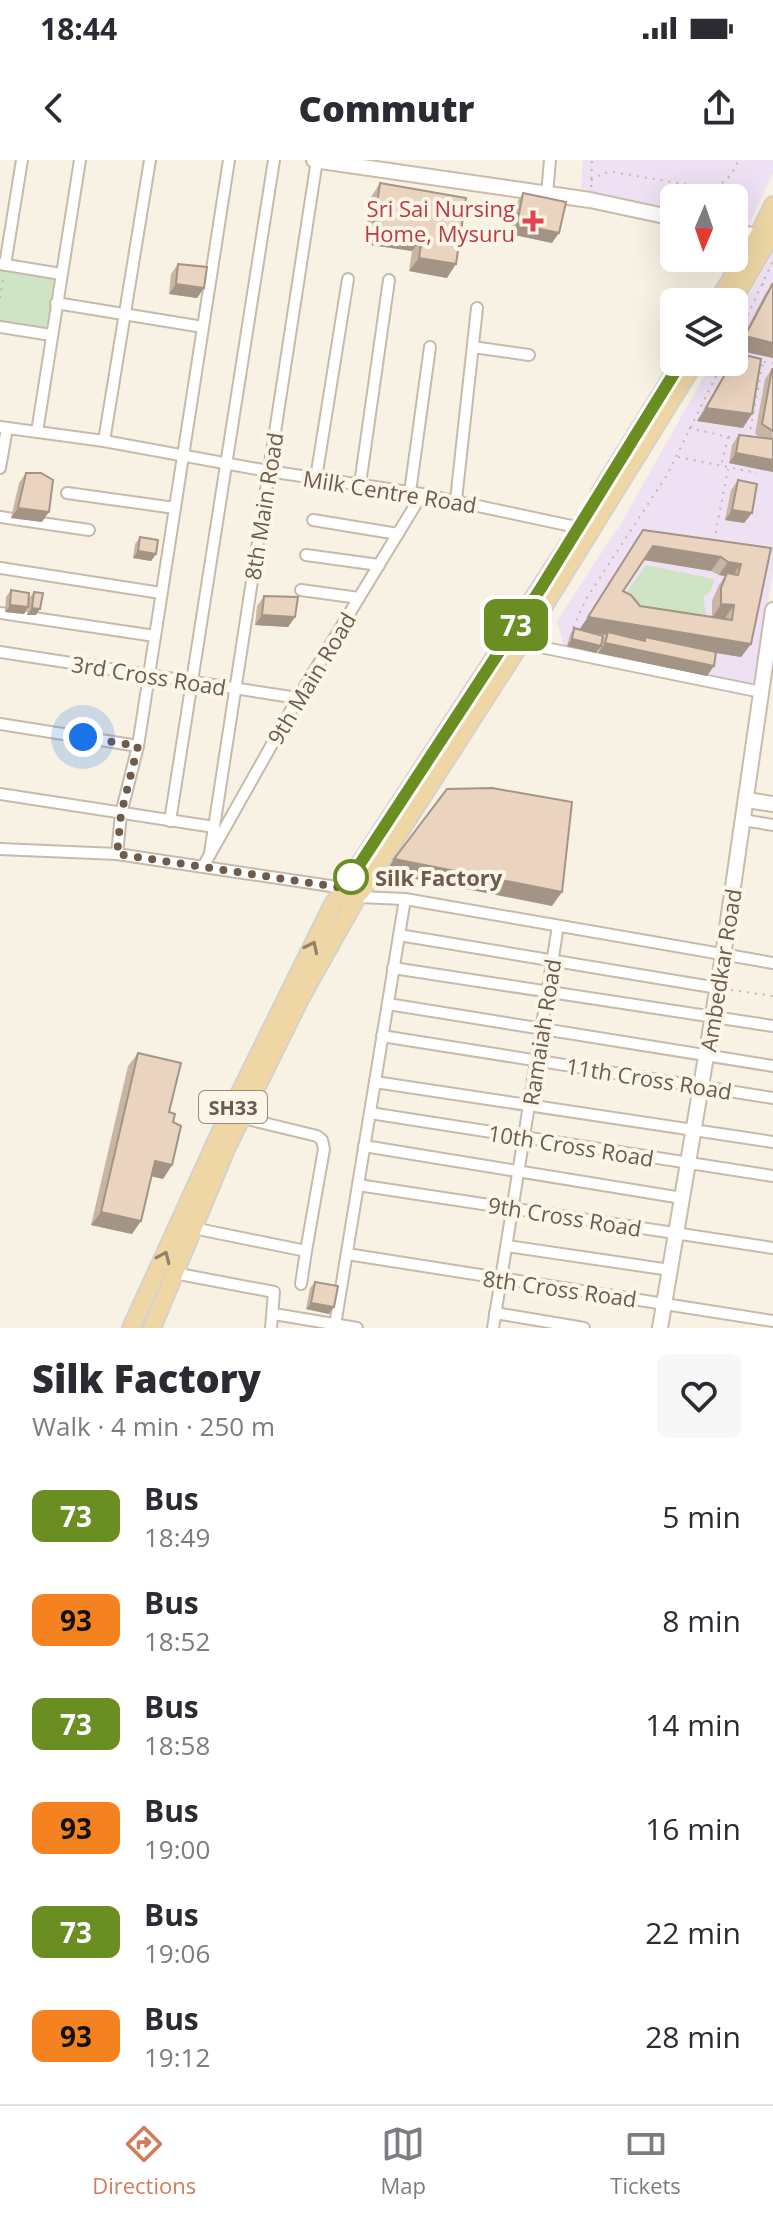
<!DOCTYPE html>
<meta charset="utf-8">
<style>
body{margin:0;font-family:"Open Sans",sans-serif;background:#f7f7f7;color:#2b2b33;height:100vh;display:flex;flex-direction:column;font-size:30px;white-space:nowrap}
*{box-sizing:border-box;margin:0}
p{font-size:26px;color:#7c7c81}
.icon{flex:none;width:44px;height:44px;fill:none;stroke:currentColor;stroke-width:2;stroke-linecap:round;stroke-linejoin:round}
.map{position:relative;height:1168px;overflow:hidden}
.side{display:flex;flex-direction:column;background:#fff;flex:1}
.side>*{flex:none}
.badge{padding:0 16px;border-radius:12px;font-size:28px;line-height:52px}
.needle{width:52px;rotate:182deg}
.tools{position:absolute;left:660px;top:24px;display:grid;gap:16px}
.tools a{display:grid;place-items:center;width:88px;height:88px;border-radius:12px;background:#fff;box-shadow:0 8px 32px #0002;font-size:40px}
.you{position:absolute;width:40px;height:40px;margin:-20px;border:6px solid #fff;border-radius:50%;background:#1a73e8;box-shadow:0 0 0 12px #1a73e833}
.map>.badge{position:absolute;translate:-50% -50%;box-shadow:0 0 0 4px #fff}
.round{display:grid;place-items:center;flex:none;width:84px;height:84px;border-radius:12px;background:#f7f7f7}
.overview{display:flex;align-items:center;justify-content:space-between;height:136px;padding:0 32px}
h1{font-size:38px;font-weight:800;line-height:60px}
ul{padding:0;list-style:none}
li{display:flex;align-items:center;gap:24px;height:104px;padding:0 32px}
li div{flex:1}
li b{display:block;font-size:30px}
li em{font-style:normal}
li .badge{min-width:88px;font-weight:700;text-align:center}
.status{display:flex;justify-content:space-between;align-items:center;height:56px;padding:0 40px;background:#fff;direction:ltr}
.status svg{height:22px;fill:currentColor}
header{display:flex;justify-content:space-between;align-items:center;height:104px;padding:0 32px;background:#fff;font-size:36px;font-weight:800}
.tab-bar{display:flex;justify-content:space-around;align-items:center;height:112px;border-top:2px solid #e1e1e2;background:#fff;font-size:22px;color:#7c7c81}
.tab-bar a{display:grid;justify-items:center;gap:4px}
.tab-bar .current{color:#d27c5a}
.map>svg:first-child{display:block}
.education{fill:#eee1f4}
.green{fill:#cfe4c5}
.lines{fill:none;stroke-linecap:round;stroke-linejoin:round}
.street-casing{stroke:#c7baac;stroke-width:14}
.secondary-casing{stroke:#cabbab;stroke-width:18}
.primary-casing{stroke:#d6d1cd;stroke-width:20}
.path{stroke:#ceb6a3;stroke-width:2;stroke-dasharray:2 6;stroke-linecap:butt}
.street{stroke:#fff;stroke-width:10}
.secondary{stroke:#fff;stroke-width:14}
.primary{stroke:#eed7a5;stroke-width:16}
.wall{fill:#c9b5a4;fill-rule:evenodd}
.shaded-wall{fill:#a49486}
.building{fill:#ead3bf;stroke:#a49486;stroke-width:2;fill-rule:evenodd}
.oneway{stroke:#948067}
.line-casing{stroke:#fff;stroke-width:18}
.line{stroke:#6b8e23;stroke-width:12}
.walk{stroke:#6d5b4d;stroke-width:8;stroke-dasharray:0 14.4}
.health-dot{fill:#e0444e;stroke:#fcf6e9;stroke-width:3}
.stop-dot{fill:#fff;stroke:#6b8e23;stroke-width:4}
.labels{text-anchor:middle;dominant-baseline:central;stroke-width:8;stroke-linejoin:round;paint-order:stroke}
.shield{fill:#fcf6e9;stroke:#988a7c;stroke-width:2}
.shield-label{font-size:20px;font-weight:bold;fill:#6d5b4d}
.health-label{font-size:22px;fill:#be3a42;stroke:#fcf6e9;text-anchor:end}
.street-label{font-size:22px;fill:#6d5b4d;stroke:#fcf6e9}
.stop-label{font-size:22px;font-weight:bold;fill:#6d5b4d;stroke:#fcf6e9;text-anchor:start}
</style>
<div class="status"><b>18:44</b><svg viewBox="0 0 49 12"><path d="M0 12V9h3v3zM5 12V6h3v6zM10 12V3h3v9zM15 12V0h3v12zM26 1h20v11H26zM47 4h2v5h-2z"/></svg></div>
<header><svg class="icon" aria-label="back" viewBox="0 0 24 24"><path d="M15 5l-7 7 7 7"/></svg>Commutr<svg class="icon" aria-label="share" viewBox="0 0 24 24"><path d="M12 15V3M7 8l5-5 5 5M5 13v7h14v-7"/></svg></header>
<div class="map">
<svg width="773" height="1168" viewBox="0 0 773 1168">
<rect width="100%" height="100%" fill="#f8f2e4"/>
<!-- education -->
<g class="education">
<path d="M583,0H773V13L750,62L734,59V38H674V48L591,32L581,28Z"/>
<path d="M773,92V413L753,527L566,494L557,461L616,370L618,369L712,202H734V162Z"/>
</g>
<!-- green -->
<g class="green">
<path d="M0,108L57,117L48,171L0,163Z"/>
<path d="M646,405L714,419L711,431L704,436C703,447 708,454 706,464L635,454L622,438Z"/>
</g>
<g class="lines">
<!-- street casing -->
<g class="street-casing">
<g id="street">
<path d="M547,34L550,0"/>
<path d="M0,104L61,114"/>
<path d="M5,105L22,0"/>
<path d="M56,143L203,167"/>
<path d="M0,167L51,175"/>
<path d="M473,187L529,195"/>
<path d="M0,267L104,281L268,311L422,334L590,370"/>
<path d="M37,272L80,0"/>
<path d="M104,281L150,0"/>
<path d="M0,308L7,268"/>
<path d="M316,318L348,119"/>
<path d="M360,324L389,120"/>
<path d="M410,332L430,187"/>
<path d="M67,333L175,348"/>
<path d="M456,340L477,148"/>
<path d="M0,357L89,370"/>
<path d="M313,360L398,374"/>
<path d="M306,395L379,405"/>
<path d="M0,408L161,433"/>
<path d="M301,430L359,438"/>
<path d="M0,453L155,476"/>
<path d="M516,482L761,532"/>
<path d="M0,492L298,538"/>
<path d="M0,564L138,586"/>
<path d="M0,634L214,667"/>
<path d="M743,660L773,665"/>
<path d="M170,661L274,0"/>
<path d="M0,689L117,694L344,728"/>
<path d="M210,693L317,0"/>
<path d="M117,694L121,654L138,586L229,0"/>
<path d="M204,705L298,538L422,334"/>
<path d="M359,737L405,739L773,803"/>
<path d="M399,775L718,828"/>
<path d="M393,808L773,866"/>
<path d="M388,844L773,906"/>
<path d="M382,876L773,938"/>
<path d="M375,922L773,982"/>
<path d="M370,953L773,1016"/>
<path d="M364,986L682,1038"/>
<path d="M358,1025L773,1088"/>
<path d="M193,1068L306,1091L324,989L322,980L317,976L243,958"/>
<path d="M507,1086L670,1110"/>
<path d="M347,1094L773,1161"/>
<path d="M174,1113L274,1132L271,1168"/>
<path d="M301,1124L306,1091"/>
<path d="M495,1153L584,1168"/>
<path d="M274,1154L357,1168"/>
<path d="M335,1165L405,739"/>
<path d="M493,1168L558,766"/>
</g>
</g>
<!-- secondary casing -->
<g class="secondary-casing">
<g id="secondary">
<path d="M314,0L590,40L674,58"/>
<path d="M734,71L765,78"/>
<path d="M746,640L773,644"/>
<path d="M660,1168L723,796L773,450"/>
</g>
</g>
<!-- primary casing -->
<g class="primary-casing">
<g id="primary">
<path d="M717,142L758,76L773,45"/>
<path d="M732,142L773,72"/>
<path d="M599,334L681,202"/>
<path d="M346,725L568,385"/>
<path d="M361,732L521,483L695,202"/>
<path d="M131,1168L221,971L333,744L343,731"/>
<path d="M152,1168L227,987L301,837L356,739"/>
</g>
</g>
<!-- path -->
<g class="path">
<path d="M591,20L604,13L613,12L713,29C724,23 735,13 738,0"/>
<path d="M591,27L592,0"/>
<path d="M762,124L773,126"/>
<path d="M0,138L4,114"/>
<path d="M734,184L773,101"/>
<path d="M764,202L773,203"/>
<path d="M689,268L728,277L721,306"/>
<path d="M728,277L738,279"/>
<path d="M749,277L763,202L758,201"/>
<path d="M678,297L757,313"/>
<path d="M714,381L728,309"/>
<path d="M573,474L571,473L586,439L667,315L723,202"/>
<path d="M731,830L773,836"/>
</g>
<!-- street -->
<use href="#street" class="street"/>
<!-- secondary -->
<use href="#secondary" class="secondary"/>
<!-- primary -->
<use href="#primary" class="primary"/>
</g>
<!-- wall -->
<g class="wall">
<path d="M380,23L466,38L447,118L409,111L412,91L364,84L371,37Z"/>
<path d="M523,33L552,83L510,74L516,44Z"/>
<path d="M178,104L204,128L197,138L169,134L171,114Z"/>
<path d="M773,123V198L736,190L765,134Z"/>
<path d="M731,202H734L743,268L697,261Z"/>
<path d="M772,209L773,312L729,303L732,285L739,275L760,277L755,274L765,219Z"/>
<path d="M26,313L42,362L11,358L19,323Z"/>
<path d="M738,320L752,353L744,363L725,360L731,330Z"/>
<path d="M643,370L771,388L751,484L741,497L716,493L707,516L598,493L599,489L596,493L567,486L570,475L574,468L580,470ZM644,400L711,411L719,415L725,416L718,427L712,441V457L640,446L623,431ZM590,472L606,475L602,480Z"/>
<path d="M140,377L156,394L151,401L133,398L135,384Z"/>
<path d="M11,430L29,438L34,432L36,455H27L28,448L24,454L5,452L6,437Z"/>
<path d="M264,436L295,457L288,467L255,465L257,446Z"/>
<path d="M138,893L173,962L172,1005L163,1019L152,1016L132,1074L91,1065L128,906Z"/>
<path d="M315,1122L329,1154L306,1149L310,1128Z"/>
</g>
<!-- shaded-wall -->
<g class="shaded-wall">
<path d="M517,64L559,73L552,83L510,74Z"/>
<path d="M373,70L422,78L412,91L364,84Z"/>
<path d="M419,98L456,104L447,118L409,111Z"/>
<path d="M176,124L204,128L197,138L169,134Z"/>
<path d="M745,176L773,183V198L736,190Z"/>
<path d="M706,248L752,254L743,268L697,261Z"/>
<path d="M736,293L773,300V312L729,303Z"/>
<path d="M18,348L49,352L42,362L11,358Z"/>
<path d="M732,350L752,353L744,363L725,360Z"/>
<path d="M653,386L721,397L711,411L644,400Z"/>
<path d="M138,391L156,394L151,401L133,398Z"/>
<path d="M728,402L741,404L732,417L719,415Z"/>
<path d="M721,444L734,445L725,458H712Z"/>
<path d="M10,445L28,447L24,454L5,452Z"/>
<path d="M32,448L40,449L36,455H27Z"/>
<path d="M262,455L295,457L288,467L255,465Z"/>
<path d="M588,457L751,484L741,497L645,481V477L642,481L608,472L606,475L579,470Z"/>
<path d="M572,479L601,486L596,493L567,486Z"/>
<path d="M605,483L714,506L707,516L598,493Z"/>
<path d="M394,699L562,732L552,746L385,713Z"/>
<path d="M155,1001L172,1005L163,1019L146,1015Z"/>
<path d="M101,1052L141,1061L132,1074L91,1065Z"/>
<path d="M311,1143L334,1147L329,1154L306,1149Z"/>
</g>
<!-- building -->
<g class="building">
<path d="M380,23L466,38L456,104L419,98L422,78L373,70Z"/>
<path d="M523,33L566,42L559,73L517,64Z"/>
<path d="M178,104L207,107L204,128L176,124Z"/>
<path d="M773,123V183L745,176Z"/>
<path d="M737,193L761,199L752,254L706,248L732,202H734V198Z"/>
<path d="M772,209H773V271L762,264Z"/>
<path d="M739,275L773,279V300L736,293Z"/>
<path d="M26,313H41L53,320L49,352L18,348Z"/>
<path d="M738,320L757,324L752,353L732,350Z"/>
<path d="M643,370L771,388L751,484L588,457ZM653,386L721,397L728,402L741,404L738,415L727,413L721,428V444L734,445L732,460L640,446L631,435L623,431Z"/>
<path d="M140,377L158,380L156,394L138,391Z"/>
<path d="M11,430L29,433L28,447L10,445Z"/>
<path d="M34,432L43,433L40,449L32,448Z"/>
<path d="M264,436L298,437L295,457L262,455Z"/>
<path d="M574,468L603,476L601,486L572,479Z"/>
<path d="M608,472L645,481V477L716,492L714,506L605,483Z"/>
<path d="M492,628L572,642L562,732L394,699L447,629Z"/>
<path d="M138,893L181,903L169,952L175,954L173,962L181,966L172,1005L155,1001L141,1061L101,1052Z"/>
<path d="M315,1122L338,1126L334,1147L311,1143Z"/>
</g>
<!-- one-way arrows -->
<defs><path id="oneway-chevron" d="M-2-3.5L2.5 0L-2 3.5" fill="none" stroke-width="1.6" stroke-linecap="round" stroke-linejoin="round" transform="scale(2)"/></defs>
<g class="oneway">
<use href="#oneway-chevron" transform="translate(312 787) rotate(-64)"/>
<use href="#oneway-chevron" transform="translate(164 1097) rotate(-66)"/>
</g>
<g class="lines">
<!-- line casing -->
<g class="line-casing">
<path id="line" d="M346,725L541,428L681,202"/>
</g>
<!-- line -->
<use href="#line" class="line"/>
<!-- walk -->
<path class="walk" d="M83,577L138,586L121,654L117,694L344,728L351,723V717"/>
</g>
<!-- markers -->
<path class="health-dot" d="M529 49h8v8h8v8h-8v8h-8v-8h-8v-8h8z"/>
<circle class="stop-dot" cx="351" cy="717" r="16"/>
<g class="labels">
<!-- shield labels -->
<rect class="shield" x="199" y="931" width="68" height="32" rx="6"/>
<g class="shield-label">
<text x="233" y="947">SH33</text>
</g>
<!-- health labels -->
<g class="health-label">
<text x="515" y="48">Sri Sai Nursing<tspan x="515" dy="25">Home, Mysuru</tspan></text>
</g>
<!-- street labels -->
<g class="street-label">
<text transform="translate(390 331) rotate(9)">Milk Centre Road</text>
<text transform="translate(263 346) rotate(-81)">8th Main Road</text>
<text transform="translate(149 515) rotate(9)">3rd Cross Road</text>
<text transform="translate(311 518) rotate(-59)">9th Main Road</text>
<text transform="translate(720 810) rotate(-81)">Ambedkar Road</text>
<text transform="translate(541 872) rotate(-81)">Ramaiah Road</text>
<text transform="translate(649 918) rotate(9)">11th Cross Road</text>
<text transform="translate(571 985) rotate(9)">10th Cross Road</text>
<text transform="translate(565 1056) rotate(9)">9th Cross Road</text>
<text transform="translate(560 1128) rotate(8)">8th Cross Road</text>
</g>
<!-- stop labels -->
<g class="stop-label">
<text x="375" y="717">Silk Factory</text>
</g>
</g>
</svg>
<div class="tools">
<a><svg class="needle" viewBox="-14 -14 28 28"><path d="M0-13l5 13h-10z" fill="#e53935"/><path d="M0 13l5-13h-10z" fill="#7c7c81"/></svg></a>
<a><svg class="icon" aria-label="layers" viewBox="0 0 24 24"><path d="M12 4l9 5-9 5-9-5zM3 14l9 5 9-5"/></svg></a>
</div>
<div class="you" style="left:83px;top:577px"></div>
<b class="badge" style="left:516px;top:465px;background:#6b8e23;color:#fff">73</b>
</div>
<section class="side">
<div class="overview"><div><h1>Silk Factory</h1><p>Walk · 4 min · 250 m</p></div><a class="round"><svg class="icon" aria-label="heart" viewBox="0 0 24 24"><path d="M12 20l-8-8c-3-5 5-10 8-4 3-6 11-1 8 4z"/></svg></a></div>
<ul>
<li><span class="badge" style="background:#6b8e23;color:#fff">73</span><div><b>Bus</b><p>18:49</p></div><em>5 min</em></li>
<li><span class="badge" style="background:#f58220;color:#111">93</span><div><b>Bus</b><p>18:52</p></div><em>8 min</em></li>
<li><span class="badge" style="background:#6b8e23;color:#fff">73</span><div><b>Bus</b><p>18:58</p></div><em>14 min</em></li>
<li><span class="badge" style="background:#f58220;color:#111">93</span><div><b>Bus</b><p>19:00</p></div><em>16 min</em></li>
<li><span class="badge" style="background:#6b8e23;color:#fff">73</span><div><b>Bus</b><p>19:06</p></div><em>22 min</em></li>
<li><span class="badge" style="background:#f58220;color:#111">93</span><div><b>Bus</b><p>19:12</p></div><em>28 min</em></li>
</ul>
</section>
<nav class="tab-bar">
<a class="current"><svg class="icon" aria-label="directions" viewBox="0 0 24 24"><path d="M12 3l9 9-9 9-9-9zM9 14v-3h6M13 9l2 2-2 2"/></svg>Directions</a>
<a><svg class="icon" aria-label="map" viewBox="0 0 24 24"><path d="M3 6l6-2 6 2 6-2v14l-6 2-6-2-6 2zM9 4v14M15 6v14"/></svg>Map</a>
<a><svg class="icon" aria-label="tickets" viewBox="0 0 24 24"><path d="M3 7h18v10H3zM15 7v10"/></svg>Tickets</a>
</nav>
